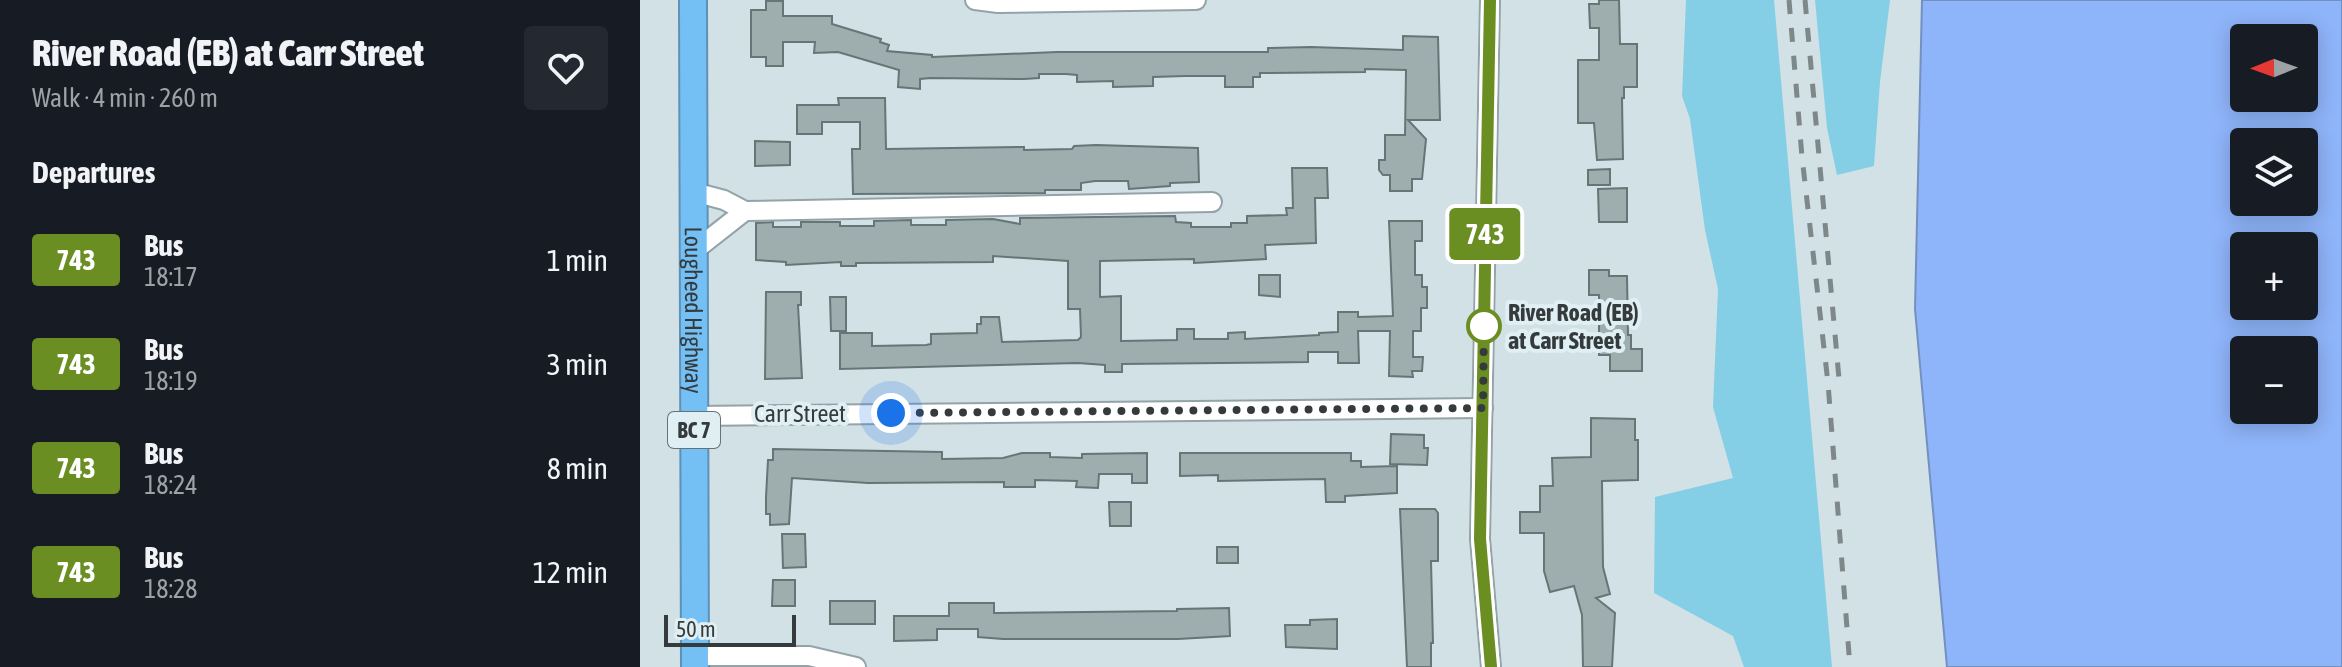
<!DOCTYPE html>
<meta charset="utf-8">
<style>
body{margin:0;font-family:"Asap Condensed",sans-serif;background:#242831;color:#f1f3f6;height:100vh;display:flex;flex-direction:column;font-size:30px;white-space:nowrap}
*{box-sizing:border-box;margin:0}
p{font-size:26px;color:#9ea1a6}
.icon{flex:none;width:44px;height:44px;fill:none;stroke:currentColor;stroke-width:2;stroke-linecap:round;stroke-linejoin:round}
.map{position:relative;flex:1;overflow:hidden}
.panel{display:flex;flex-direction:column;background:#171b24;width:640px}
.panel>*{flex:none}
.badge{padding:0 16px;border-radius:6px;font-size:28px;line-height:52px}
.needle{width:52px;rotate:269deg}
.fabs{position:absolute;left:1590px;top:24px;display:grid;gap:16px}
.fabs a{display:grid;place-items:center;width:88px;height:88px;border-radius:8px;background:#171b24;box-shadow:0 4px 20px #0003;font-size:40px}
.scale{position:absolute;left:24px;bottom:20px;width:132px;box-sizing:border-box;padding-left:8px;border:4px solid #353b3d;border-top:0;font-size:22px;line-height:28px;white-space:nowrap;color:#353b3d;-webkit-text-stroke:6px #dfeff4;paint-order:stroke}
.you{position:absolute;width:40px;height:40px;margin:-20px;border:6px solid #fff;border-radius:50%;background:#1a73e8;box-shadow:0 0 0 12px #1a73e833}
.map>.badge{position:absolute;translate:-50% -50%;box-shadow:0 0 0 4px #fff}
h2{padding:0 32px;font-size:30px;line-height:72px}
.round{display:grid;place-items:center;flex:none;width:84px;height:84px;border-radius:8px;background:#242831}
.summary{display:flex;align-items:center;justify-content:space-between;height:136px;padding:0 32px}
h1{font-size:38px;font-weight:800;line-height:60px}
ul{padding:0;list-style:none}
li{display:flex;align-items:center;gap:24px;height:104px;padding:0 32px}
li div{flex:1}
li b{display:block;font-size:30px}
li em{font-style:normal}
li .badge{min-width:88px;font-weight:700;text-align:center}
main{display:flex;flex:1;min-height:0}
.map>svg:first-child{display:block}
</style>
<main>
<section class="panel">
<div class="summary"><div><h1>River Road (EB) at Carr Street</h1><p>Walk · 4 min · 260 m</p></div><a class="round"><svg class="icon" aria-label="heart" viewBox="0 0 24 24"><path d="M12 20l-8-8c-3-5 5-10 8-4 3-6 11-1 8 4z"/></svg></a></div>
<h2>Departures</h2>
<ul>
<li><span class="badge" style="background:#6b8e23;color:#fff">743</span><div><b>Bus</b><p>18:17</p></div><em>1 min</em></li>
<li><span class="badge" style="background:#6b8e23;color:#fff">743</span><div><b>Bus</b><p>18:19</p></div><em>3 min</em></li>
<li><span class="badge" style="background:#6b8e23;color:#fff">743</span><div><b>Bus</b><p>18:24</p></div><em>8 min</em></li>
<li><span class="badge" style="background:#6b8e23;color:#fff">743</span><div><b>Bus</b><p>18:28</p></div><em>12 min</em></li>
</ul>
</section>
<div class="map">
<svg width="1702" height="667" viewBox="0 0 1702 667">
<rect width="100%" height="100%" fill="#d2e1e6"/>
<g fill="#84cfe5">
<path d="M1046,0H1134L1192,667H1104L1093,636L1014,593L1015,497L1093,478L1073,407L1078,289L1065,230L1050,119L1042,96Z"/>
<path d="M1175,0H1250L1240,82L1234,166L1197,175L1187,128Z"/>
</g>
<path fill="#8eb4f9" stroke="#7390c1" stroke-width="2" fill-rule="evenodd" d="M1282,0H1702V667H1307L1275,309ZM1604,38H1664V98H1604ZM1604,142H1664V202H1604ZM1604,246H1664V306H1604ZM1604,350H1664V410H1604Z"/>
<g fill="#9eaeae" stroke="#667575" stroke-width="2">
<path d="M959,0H979L980,44H997V87H984V98H982L983,159L957,160L954,123H938V60H959V28H950L949,4H959Z"/>
<path d="M126,1H143V16H192V24L241,39L240,42L249,45L247,51L292,55V57L417,52H628V48L671,47L763,50V36L798,37L800,120H768L786,139L782,179H772V191H750V175H743L739,170V160H745V135H765L766,70L725,69V72L620,73V77H613V87H585V76H545L513,77V86L473,87V81L437,82V75L426,74H399V78L384,79L291,78L280,79V89L258,87L259,70L198,52L174,53L175,42H143V66H126V57H111V10H126Z"/>
<path d="M198,98H245L246,149L384,147V150L432,149L434,146L456,145L558,148L559,182L530,183V186L489,189L488,181H455L441,183V190H405V193L213,194L212,149H220V122H182V134H157V105H199Z"/>
<path d="M115,141L150,142V165L115,166Z"/>
<path d="M652,168H687L688,198H675L676,243L625,245L626,259L554,263V259L460,261V297L481,296V341L537,340V329H554V339H588V333L605,332V339L679,335V333L698,332V312H718V317L753,316L749,221H782V241H775V275H782V287H787V308H781V331H773V357H783L782,371H772L773,377L749,376L750,331H718L719,363H698V352H668V362L482,364V372H465V365L438,363L200,369V333H232V346L286,345L291,344V334L337,333V324H341V317H359L362,342L438,340L441,337L440,309H428V261L353,256V262L216,263V266H201V262L146,265V262L116,260V223L133,222V227H161V222H200V226H234V221L271,220V225H306V220L353,219L380,224V218L535,216L536,222L551,223V227H591V223H607V216L647,215L646,208H653Z"/>
<path d="M970,169V185H948V170Z"/>
<path d="M987,188V222H959L958,189Z"/>
<path d="M949,270H969V276H987L988,335H991V349H1002V371H970V355H959V295H949Z"/>
<path d="M619,275H640V297L619,295Z"/>
<path d="M126,292H161V305H158L162,378L125,379Z"/>
<path d="M190,297H206V331H191Z"/>
<path d="M951,418L995,419V440H998V480L962,481L963,567L970,594L956,598L975,613L972,667H943L942,615L934,586L910,592L904,571V533H880V512H900V486H913L912,458L951,457Z"/>
<path d="M751,434L784,435V448H788L787,465L750,464Z"/>
<path d="M133,449L302,452V459L363,458L382,453H410V457L442,458V454L507,453V483H492V474H459L458,488L436,487L437,481L395,480V487H364V482L228,483L152,478L149,524L130,525V514H126V497L128,460H133Z"/>
<path d="M540,453H711V461H721V467L757,466V493L705,496V502H686L685,479L578,481V475L540,476Z"/>
<path d="M469,502H491V526H470Z"/>
<path d="M760,509H795L798,513V561H791L793,643H791V667H767Z"/>
<path d="M142,534H165L166,567L143,568Z"/>
<rect x="577" y="547" width="21" height="16"/>
<path d="M133,580H155V606H132Z"/>
<rect x="190" y="601" width="45" height="23"/>
<path d="M309,603H354V613L537,611V609L589,608L590,636L538,639H363L338,637V629H297V640L254,641V616H309Z"/>
<path d="M697,619V649L646,647L645,625H670V620Z"/>
</g>
<g fill="none" stroke-linecap="round" stroke-linejoin="round">
<g stroke="#94a3a8" stroke-width="22">
<g id="minor">
<path d="M335,0L358,3L556,0"/>
<path d="M850,0L840,539L851,667"/>
<path d="M54,192L84,200L105,211L572,202"/>
<path d="M54,251L105,211"/>
<path d="M54,416L843,408"/>
<path d="M55,656H169L216,667"/>
</g>
</g>
<g stroke="#5e91b5" stroke-width="30">
<g id="highway">
<path id="s1" d="M53,0L55,667"/>
</g>
</g>
<use href="#minor" stroke="#fff" stroke-width="18"/>
<use href="#highway" stroke="#74c0f5" stroke-width="26"/>
<g stroke="#7e888b" stroke-width="5" stroke-dasharray="14 14" stroke-linecap="butt">
<path d="M1149,0L1162,157L1188,383L1210,667"/>
<path d="M1165,0L1200,390"/>
</g>
</g>
<g fill="none" stroke-linecap="round" stroke-linejoin="round">
<g stroke="#fff" stroke-width="18">
<path id="line" d="M850,0L840,539L851,667"/>
</g>
<use href="#line" stroke="#6b8e23" stroke-width="12"/>
<path stroke="#353b3d" stroke-width="8" stroke-dasharray="0 14.4" d="M251,413L843,408L844,320V326"/>
</g>
<circle fill="#fff" stroke="#6b8e23" stroke-width="4" cx="844" cy="326" r="16"/>
<g text-anchor="middle" dominant-baseline="central" stroke-width="8" stroke-linejoin="round" paint-order="stroke">
<rect fill="#dfeff4" stroke="#687174" stroke-width="2" x="28" y="412" width="52" height="36" rx="6"/>
<g font-size="22" font-weight="bold" fill="#353b3d">
<text x="54" y="430">BC 7</text>
</g>
<g font-size="24" fill="#353b3d" stroke="#dfeff4">
<text stroke="none"><textPath href="#s1" startOffset="310">Lougheed Highway</textPath></text>
<text x="160" y="413">Carr Street</text>
</g>
<g font-size="24" font-weight="bold" fill="#353b3d" stroke="#dfeff4" text-anchor="start">
<text x="868" y="312">River Road (EB)<tspan x="868" dy="28">at Carr Street</tspan></text>
</g>
</g>
</svg>
<div class="fabs">
<a><svg class="needle" viewBox="-14 -14 28 28"><path d="M0-13l5 13h-10z" fill="#e53935"/><path d="M0 13l5-13h-10z" fill="#9ea1a6"/></svg></a>
<a><svg class="icon" aria-label="layers" viewBox="0 0 24 24"><path d="M12 4l9 5-9 5-9-5zM3 14l9 5 9-5"/></svg></a>
<a>+</a>
<a>−</a>
</div>
<div class="scale">50 m</div>
<div class="you" style="left:251px;top:413px"></div>
<b class="badge" style="left:845px;top:234px;background:#6b8e23;color:#fff">743</b>
</div>
</main>
